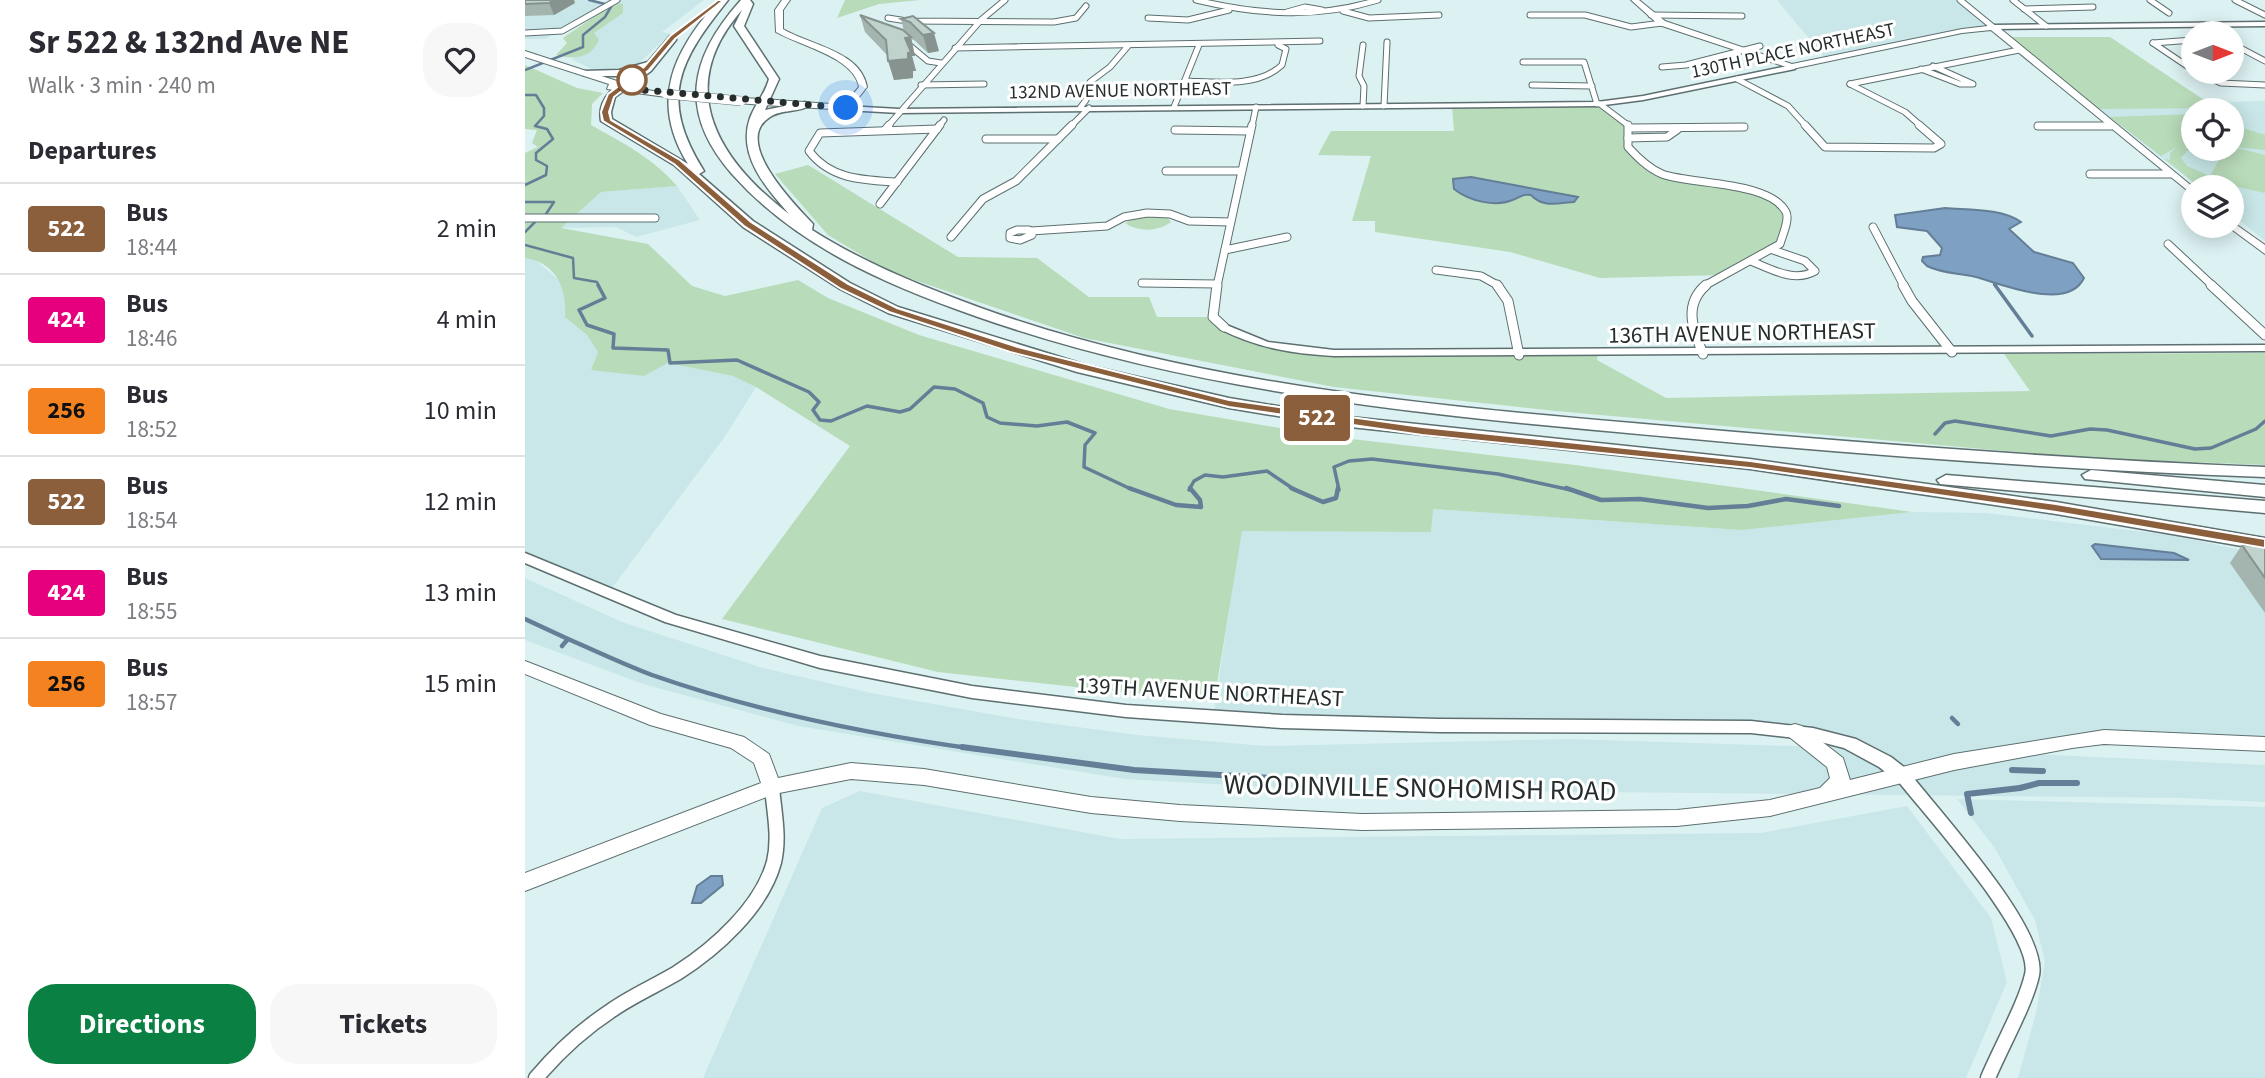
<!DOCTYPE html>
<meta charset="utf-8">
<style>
body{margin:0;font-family:"Source Sans 3",sans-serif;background:#f7f7f7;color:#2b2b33;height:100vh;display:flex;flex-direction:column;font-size:26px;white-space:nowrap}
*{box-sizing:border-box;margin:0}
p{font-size:23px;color:#7c7c81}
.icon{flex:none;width:38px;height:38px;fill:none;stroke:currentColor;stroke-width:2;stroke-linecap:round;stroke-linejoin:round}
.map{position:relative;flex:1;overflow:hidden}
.drawer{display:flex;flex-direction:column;background:#fff;width:525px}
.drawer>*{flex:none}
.badge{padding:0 14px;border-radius:5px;font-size:24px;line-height:46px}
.needle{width:46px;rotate:90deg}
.controls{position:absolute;left:1656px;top:21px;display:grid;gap:14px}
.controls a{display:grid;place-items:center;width:63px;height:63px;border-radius:50%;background:#fff;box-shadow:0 4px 18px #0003;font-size:35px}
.you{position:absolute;width:35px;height:35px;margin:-18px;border:5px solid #fff;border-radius:50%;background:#1a73e8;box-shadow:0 0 0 10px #1a73e833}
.map>.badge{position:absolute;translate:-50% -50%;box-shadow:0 0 0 4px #fff}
h2{padding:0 28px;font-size:26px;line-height:63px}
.round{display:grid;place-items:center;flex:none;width:74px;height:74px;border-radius:28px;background:#f7f7f7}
.head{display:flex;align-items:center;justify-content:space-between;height:119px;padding:0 28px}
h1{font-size:33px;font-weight:700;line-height:52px}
.button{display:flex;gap:14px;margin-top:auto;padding:14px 28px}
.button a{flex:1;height:80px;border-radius:28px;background:#0b8043;color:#fff;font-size:28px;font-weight:700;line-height:80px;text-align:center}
.button a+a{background:#f7f7f7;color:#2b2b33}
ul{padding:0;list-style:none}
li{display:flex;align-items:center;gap:21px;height:91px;padding:0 28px;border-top:2px solid #e1e1e2}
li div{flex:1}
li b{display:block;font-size:26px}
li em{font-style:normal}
li .badge{min-width:77px;font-weight:700;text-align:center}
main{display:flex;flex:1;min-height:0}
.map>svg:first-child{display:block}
</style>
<main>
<section class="drawer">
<div class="head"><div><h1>Sr 522 &amp; 132nd Ave NE</h1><p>Walk · 3 min · 240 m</p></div><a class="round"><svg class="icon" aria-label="heart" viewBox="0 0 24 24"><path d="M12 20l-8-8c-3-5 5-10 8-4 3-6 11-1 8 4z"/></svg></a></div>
<h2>Departures</h2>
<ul>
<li><span class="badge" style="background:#8b5e3c;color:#fff">522</span><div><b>Bus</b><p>18:44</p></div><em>2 min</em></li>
<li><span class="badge" style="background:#e6007e;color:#fff">424</span><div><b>Bus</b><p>18:46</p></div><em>4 min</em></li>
<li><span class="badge" style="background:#f58220;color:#111">256</span><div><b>Bus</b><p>18:52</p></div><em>10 min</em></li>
<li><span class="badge" style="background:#8b5e3c;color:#fff">522</span><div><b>Bus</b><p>18:54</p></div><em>12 min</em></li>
<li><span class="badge" style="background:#e6007e;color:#fff">424</span><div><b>Bus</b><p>18:55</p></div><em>13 min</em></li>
<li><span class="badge" style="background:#f58220;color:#111">256</span><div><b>Bus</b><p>18:57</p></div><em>15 min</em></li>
</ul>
<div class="button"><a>Directions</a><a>Tickets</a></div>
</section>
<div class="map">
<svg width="1740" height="1078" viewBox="0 0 1740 1078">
<rect width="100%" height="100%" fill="#dcf1f2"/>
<g fill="#c9e7e8" fill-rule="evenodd">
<path d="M0,0H60L80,5L20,39H0Z"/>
<path d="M80,0H179L137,32L145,34L113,64L99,70L71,71L46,59L71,47L68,33L90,2Z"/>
<path d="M1252,0H1434L1468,27L1302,60Z"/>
<path d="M1740,101V241L1706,213V187H1674L1569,105ZM1668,110H1706V149H1668Z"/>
<path d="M152,186L175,220L111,237L91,227L35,228L76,192Z"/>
<path d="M0,258L9,259L35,281L42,296L40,317L62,335L73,352L66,369L119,376L143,363L208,376L231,387L201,435L81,596L0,558Z"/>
<path d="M907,509L1217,530L1387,512L1461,513L1645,535L1740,555V745L1579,737L1484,753L1740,765V802L1659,798L779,789L600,779L273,726L118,684L0,640V578L97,622L238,668L346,693L493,719L612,735L740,746L1045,739L1329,748L1270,731L688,719L716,531L906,532Z"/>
<path d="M335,791L595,839L1236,833L1382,806L1466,918L1482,982L1441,1078H178L297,808Z"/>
<path d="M1432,799L1740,807V1078H1493L1511,1013L1520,962L1510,920L1469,847Z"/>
</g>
<g fill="#b8dbb9" fill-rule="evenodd">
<path d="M320,0H395L354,4L312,18Z"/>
<path d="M89,3L98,4V13L69,33L74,40C67,58 48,60 31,55L42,43L38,38Z"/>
<path d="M1486,37H1585L1691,108L1574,109Z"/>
<path d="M0,65L52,88L78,93L67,104L66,125C98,143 128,158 152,186L76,192L36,228L123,244L167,286L200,296L273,280L303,298L394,335L644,409L801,436L1050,465L1387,512L1217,530L908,509L906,532L717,531L689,702L413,672L197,619L325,446L231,387L208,376L143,363L119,376L66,370L73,352L62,335L40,317C42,289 32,263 0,258V153L13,147L7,143L12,130L0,129Z"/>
<path d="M1075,104L1102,123L1103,147L1132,171L1232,193L1260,210L1255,244L1197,275L1075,278L985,252L850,232V221H827L846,156L793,155L806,131H929L927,106Z"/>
<path d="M1668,114V149H1706V124L1740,135V150L1708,147L1740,155V193L1686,181L1685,184L1697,187H1674L1640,159L1645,160V153L1652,147L1636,156L1585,117ZM1679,149L1699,151L1685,176L1662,166L1656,158L1662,151Z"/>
<path d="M283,165L433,257L512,258L564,297H624L632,317H688L720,340L744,347L818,353L1073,355L1072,360L1141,398L1505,391L1479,354L1740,353V465L1548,457L1031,411L809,387L559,338L363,271L303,235L250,174Z"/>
<path d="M613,217H642L646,222C633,232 613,232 600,223Z"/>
</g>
<g fill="#7ea0c3" stroke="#637e96" stroke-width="2">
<path d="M946,177L1053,197L1049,202C1033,203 1018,208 1006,195C998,194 997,196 990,199C971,208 944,201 929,189L928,179Z"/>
<path d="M1420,208C1443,210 1477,208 1496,222L1484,229L1509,252L1548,263L1559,278C1543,312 1476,284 1451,277C1435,273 1418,274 1402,266L1397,261L1398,257L1415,255L1417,248L1402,231L1372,227L1370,215Z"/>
<path d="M1570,544L1649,553L1664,560L1576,559L1567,546Z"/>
<path d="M186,876H197L198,885L176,903H167L172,886Z"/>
</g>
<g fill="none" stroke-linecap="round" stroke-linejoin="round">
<g stroke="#637e96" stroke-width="2.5">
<path d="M64,0L80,4"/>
<path d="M0,70L58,47V35L80,17L87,5"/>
<path d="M0,95H11L19,108V116L10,126L22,129L28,139L11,153V160L22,166L21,175L0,185"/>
<path d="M0,202H29L21,214"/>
<path d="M0,232L10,222"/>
<path d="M0,245L48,258L49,278L72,282L74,286"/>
<path d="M1469,284L1471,286"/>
</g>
<g stroke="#637e96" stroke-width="3.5">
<path d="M73,285L80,298L54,310L62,325L89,334L88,348L143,350L145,363L212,360L284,392L294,402L288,410L295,420L306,421L342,406L375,412L385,409L409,387L430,389L458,403L462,417L475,423L512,426L542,422L570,433L560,445L559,467L608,490"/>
<path d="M1470,285L1507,336"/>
<path d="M1410,434L1420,423L1430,421L1526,436L1565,429L1582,430L1670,449L1686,448L1731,429L1740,421"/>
<path d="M664,490L669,481L680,475L698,477L742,471L770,490"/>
<path d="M814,490L809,467L824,461L847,459L973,474L1046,490"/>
</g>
<g stroke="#637e96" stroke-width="4.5">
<path d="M604,488L651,505L676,507L675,500L665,488"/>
<path d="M766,488L798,502L811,498L813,488"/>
<path d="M1041,488L1076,500L1115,499L1183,508L1223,506L1261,499L1314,506"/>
<path d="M0,619L43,639L37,646"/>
<path d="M43,639C71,651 98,664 127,675C230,711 342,734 450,749"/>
<path d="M1427,718L1433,724"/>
</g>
<g stroke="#637e96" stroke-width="6">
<path d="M437,747L609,770L749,778"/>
<path d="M1487,770L1518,771"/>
<path d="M1495,788L1514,783H1552"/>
<path d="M1446,813L1442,794L1495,788"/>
</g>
<g stroke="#5d6f70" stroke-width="7">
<g id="minor-far3">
<path d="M671,0C734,15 791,19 853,0"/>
<path d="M1435,0L1468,27"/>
<path d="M1488,0L1521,26"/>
<path d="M1625,0L1644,13"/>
<path d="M1710,0L1740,15"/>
<path d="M1499,9L1568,7"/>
<path d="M818,11L844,18L914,15"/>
<path d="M762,12L780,7L797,10"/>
<path d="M1005,15H1060L1106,27L1137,23"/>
<path d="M1126,15L1217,16"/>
<path d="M363,18L382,21L529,22L551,18L561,6"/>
<path d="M623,18L663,20L704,10"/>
<path d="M1676,25L1690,33"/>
<path d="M0,33L37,31L92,0"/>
<path d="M378,40L403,61L416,63"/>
<path d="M1628,43L1668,70"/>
<path d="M1628,43L1668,40"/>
<path d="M1706,43L1740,61"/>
<path d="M838,45L834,76L839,86L838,106"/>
<path d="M430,48L795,41"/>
<path d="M998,62H1059L1072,104"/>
<path d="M1137,67L1161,65L1235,46"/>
<path d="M1396,69L1435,84H1448L1408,66"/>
<path d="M1671,72L1696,83L1740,85"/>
<path d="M1212,79L1263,106L1281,126"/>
<path d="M660,81C691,82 733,88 757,65L761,49L753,45"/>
<path d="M1325,84L1380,112L1396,126"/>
<path d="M1325,84L1494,50"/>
<path d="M396,85L459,84"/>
<path d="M1007,85L1067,86"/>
<path d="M1075,104L1104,126"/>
<path d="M859,106L862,42"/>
<path d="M649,107L674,45"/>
<path d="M555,108L561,100L565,82L585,67L603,46"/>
<path d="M363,126L456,20L480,0"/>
<path d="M414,126L419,120"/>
<path d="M546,126L564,108"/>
<path d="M727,126L731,107"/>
<path d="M1513,126H1586"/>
</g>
</g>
<g stroke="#5d6f70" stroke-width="9">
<g id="minor-far2">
<path d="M1103,125V147C1113,158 1123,168 1137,174C1167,185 1245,181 1261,212C1265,220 1257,236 1255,244L1179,286"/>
<path d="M1280,125L1300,147L1409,148L1416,144L1394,125"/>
<path d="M1513,126H1586"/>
<path d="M1105,128L1219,127"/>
<path d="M360,130L364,125"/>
<path d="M650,130L725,131"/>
<path d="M1103,138L1142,137L1152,130"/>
<path d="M461,139H533"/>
<path d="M641,171H715"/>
<path d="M1565,174H1645"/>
<path d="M372,182C339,180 306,180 284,151L295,133L412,129"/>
<path d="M355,204L415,125"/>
<path d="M0,218H130"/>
<path d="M1348,227L1379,286"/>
<path d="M492,230H504L507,235L495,240L485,238V233Z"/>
<path d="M506,231L582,226L599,217L622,213L645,214L664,221L705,222"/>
<path d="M426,237L458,199L491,181L547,125"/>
<path d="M1643,244L1688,286"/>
<path d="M700,250L762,237"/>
<path d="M1226,261C1246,269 1269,283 1290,271L1280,261L1248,250"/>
<path d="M911,270L956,276L974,286"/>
<path d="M617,283L692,284"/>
<path d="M692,286L727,125"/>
</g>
</g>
<g stroke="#5d6f70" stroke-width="11">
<g id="minor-far1">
<path d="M692,285L688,317L699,327"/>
<path d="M972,285L983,301L994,355"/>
<path d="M1378,285L1387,301L1427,352"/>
<path d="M1686,285L1740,335"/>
<path d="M1178,354C1168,329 1158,305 1181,285"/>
</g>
</g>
<g stroke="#5d6f70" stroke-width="17">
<g id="minor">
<path d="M1378,776C1406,812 1517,933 1507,975C1501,1003 1475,1049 1463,1078"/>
<path d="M11,1078C33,1052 58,1029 87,1010C107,996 130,986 152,973C190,949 237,907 249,862C255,837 249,812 247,787"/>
</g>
</g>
<g stroke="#5d6f70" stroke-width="3">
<g id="tertiary">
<path d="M1740,22V26L1468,29L1465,27L1468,25Z"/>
<path d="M1267,65H1270V69L1118,100L1072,106L374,113L321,110L317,108L321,106L374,109L1072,102L1118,96Z"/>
<path d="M699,324L743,342L809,350L1740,345V351L809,356C768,354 732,348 695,329V325Z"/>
<path d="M0,553L151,615L295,656L447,686L601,705L757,715L914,719L1226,721L1288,728L1331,739L1366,757L1384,771L1387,776L1384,781L1378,783L1372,781L1354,767L1319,748L1288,740L1226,733L914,732L757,728L601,717L447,698L295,668L140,622L0,563Z"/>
</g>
</g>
<g stroke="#5d6f70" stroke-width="2">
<g id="secondary">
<path d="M257,0H265L258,10V29C285,45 336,51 342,87L324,110L238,105L234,102L238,99L319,105L334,87C329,57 275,46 251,32L250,10Z"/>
<path d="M1106,0H1114L1140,21L1267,64L1437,29L1471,25L1668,187V195L1466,30L1437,33L1267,69L1134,25Z"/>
<path d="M1706,221L1740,245V254L1702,226H1706Z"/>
<path d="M0,661L136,714L219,737L244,754L253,778L326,763L399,769L566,797L655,805L837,814L1152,810L1245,800L1295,788L1305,778L1302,767L1263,736L1261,731L1263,726L1270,724L1277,726L1318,758L1325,780L1429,754L1579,730L1740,737V751L1579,744L1547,748L1429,770L1245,816L1152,826L837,830L655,821L566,813L399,785L326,779L249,794L0,891V873L236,783L229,763L206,748L125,725L0,674Z"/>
</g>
</g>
<g stroke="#5d6f70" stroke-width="2">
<g id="primary">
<path d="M0,51L95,82L99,86L146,94L141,97L82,89L84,84L0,57Z"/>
<path d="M216,98L238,99L243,102L238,105L213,103V99Z"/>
</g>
</g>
<g stroke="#5d6f70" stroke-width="3">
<g id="motorway">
<path d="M194,0H203C154,61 133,98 179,171L174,174L228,221L325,283L373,307L561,365L704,398L806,415L1225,459L1531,502L1740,538V550L1531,514L1225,469L806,425L704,408L552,372L363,313L315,289L218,227L149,165L76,121C71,94 97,82 116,69L95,76H62L58,75V71L94,70L123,62L145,36H151V40L126,71L90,97L86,112L87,119L163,164C124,101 148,51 194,0Z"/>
<path d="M216,0H225L228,4L219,26L254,79L240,110L280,102L285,105C274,113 256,109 245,117C206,141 270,205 288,224L287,230C344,266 406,290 470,313C682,386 908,406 1130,425C1333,443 1536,459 1740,467V477C1546,470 1352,456 1158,438C920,417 679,396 453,317C362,285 272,247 207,174C153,112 164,58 216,0ZM217,10L209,26L244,79C240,94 230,104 225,118C212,155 241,188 264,214C193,160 148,88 217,10Z"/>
<path d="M1566,470L1740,485V497L1560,479L1557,475Z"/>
<path d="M1421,475L1740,501V513L1415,484L1412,480Z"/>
</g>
</g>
<use href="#minor-far3" stroke="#fff" stroke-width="5"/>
<use href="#minor-far2" stroke="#fff" stroke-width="7"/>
<use href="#minor-far1" stroke="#fff" stroke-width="9"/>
<use href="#minor" stroke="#fff" stroke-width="14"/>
<use href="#tertiary" fill="#fff" fill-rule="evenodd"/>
<use href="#secondary" fill="#fff" fill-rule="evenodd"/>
<use href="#primary" fill="#fff" fill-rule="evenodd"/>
<use href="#motorway" fill="#fff" fill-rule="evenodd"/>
<g stroke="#5d6f70" stroke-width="10" stroke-linecap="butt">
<path id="primary-bridge" d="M141,94L216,101"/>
</g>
<use href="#primary-bridge" stroke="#fff" stroke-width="9"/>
</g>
<g fill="#a4b5af">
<path d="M0,0L50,3L29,15L0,16Z"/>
<path d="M335,15L379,31L376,19L388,16L414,51L403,53L389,40L386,39L390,56H387L391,71H388V78L369,80L363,56L340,32Z"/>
<path d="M1717,545L1740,546V613L1705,563Z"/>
</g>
<g fill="#86938e">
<path d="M30,0H49L50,3L29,15L24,3Z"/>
<path d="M409,33L414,51L403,53L398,35Z"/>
<path d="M386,37L390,56H387L391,71H388V78L369,80L363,61L380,38Z"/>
</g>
<g fill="#bfd2cb" stroke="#86938e" stroke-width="2">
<path d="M0,0H30L24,3L0,4Z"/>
<path d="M335,15L378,30L386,37L380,38L386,52L383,53V59L363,61L361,40Z"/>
<path d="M388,16L409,33L398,35L385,22L376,19Z"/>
<path d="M1717,545L1740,546V578Z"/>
</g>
<path fill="#8b5e3c" stroke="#fff" stroke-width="2" d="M193,0H199L150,39L124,70L89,97L84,112L86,120L155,160L226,222L323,284L372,308L493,347L704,400L897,427L1225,461L1531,504L1740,539V548L1531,512L1225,468L897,435L704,407L485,352L364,312L316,289L219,226L149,164L78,121L76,112L83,94L119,67L145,36Z"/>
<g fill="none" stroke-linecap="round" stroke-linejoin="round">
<path stroke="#252d2d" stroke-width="7" stroke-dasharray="0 12.6" d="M107,80L96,88L321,108"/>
</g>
<circle fill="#fff" stroke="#8b5e3c" stroke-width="3.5" cx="107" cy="80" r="14"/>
<g text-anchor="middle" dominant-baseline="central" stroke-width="6" stroke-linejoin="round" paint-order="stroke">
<g font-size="19" fill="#252d2d" stroke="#fff">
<text transform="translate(1268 51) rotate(-12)">130TH PLACE NORTHEAST</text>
<text transform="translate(595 91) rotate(-1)">132ND AVENUE NORTHEAST</text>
</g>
<g font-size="23" fill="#252d2d" stroke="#fff">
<text transform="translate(1217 333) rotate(-1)">136TH AVENUE NORTHEAST</text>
<text transform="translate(685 692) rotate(3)">139TH AVENUE NORTHEAST</text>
</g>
<g font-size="28" fill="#252d2d" stroke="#fff">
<text transform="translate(895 788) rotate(1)">WOODINVILLE SNOHOMISH ROAD</text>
</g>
</g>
</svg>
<div class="controls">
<a><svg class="needle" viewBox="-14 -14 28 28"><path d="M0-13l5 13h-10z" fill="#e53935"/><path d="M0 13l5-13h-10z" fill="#7c7c81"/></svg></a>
<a><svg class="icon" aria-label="locate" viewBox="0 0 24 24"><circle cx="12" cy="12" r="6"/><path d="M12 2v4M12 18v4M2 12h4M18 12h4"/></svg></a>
<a><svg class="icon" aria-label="layers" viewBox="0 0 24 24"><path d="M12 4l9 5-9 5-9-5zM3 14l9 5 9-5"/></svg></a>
</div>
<div class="you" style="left:321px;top:108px"></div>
<b class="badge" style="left:792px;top:418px;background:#8b5e3c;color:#fff">522</b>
</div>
</main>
